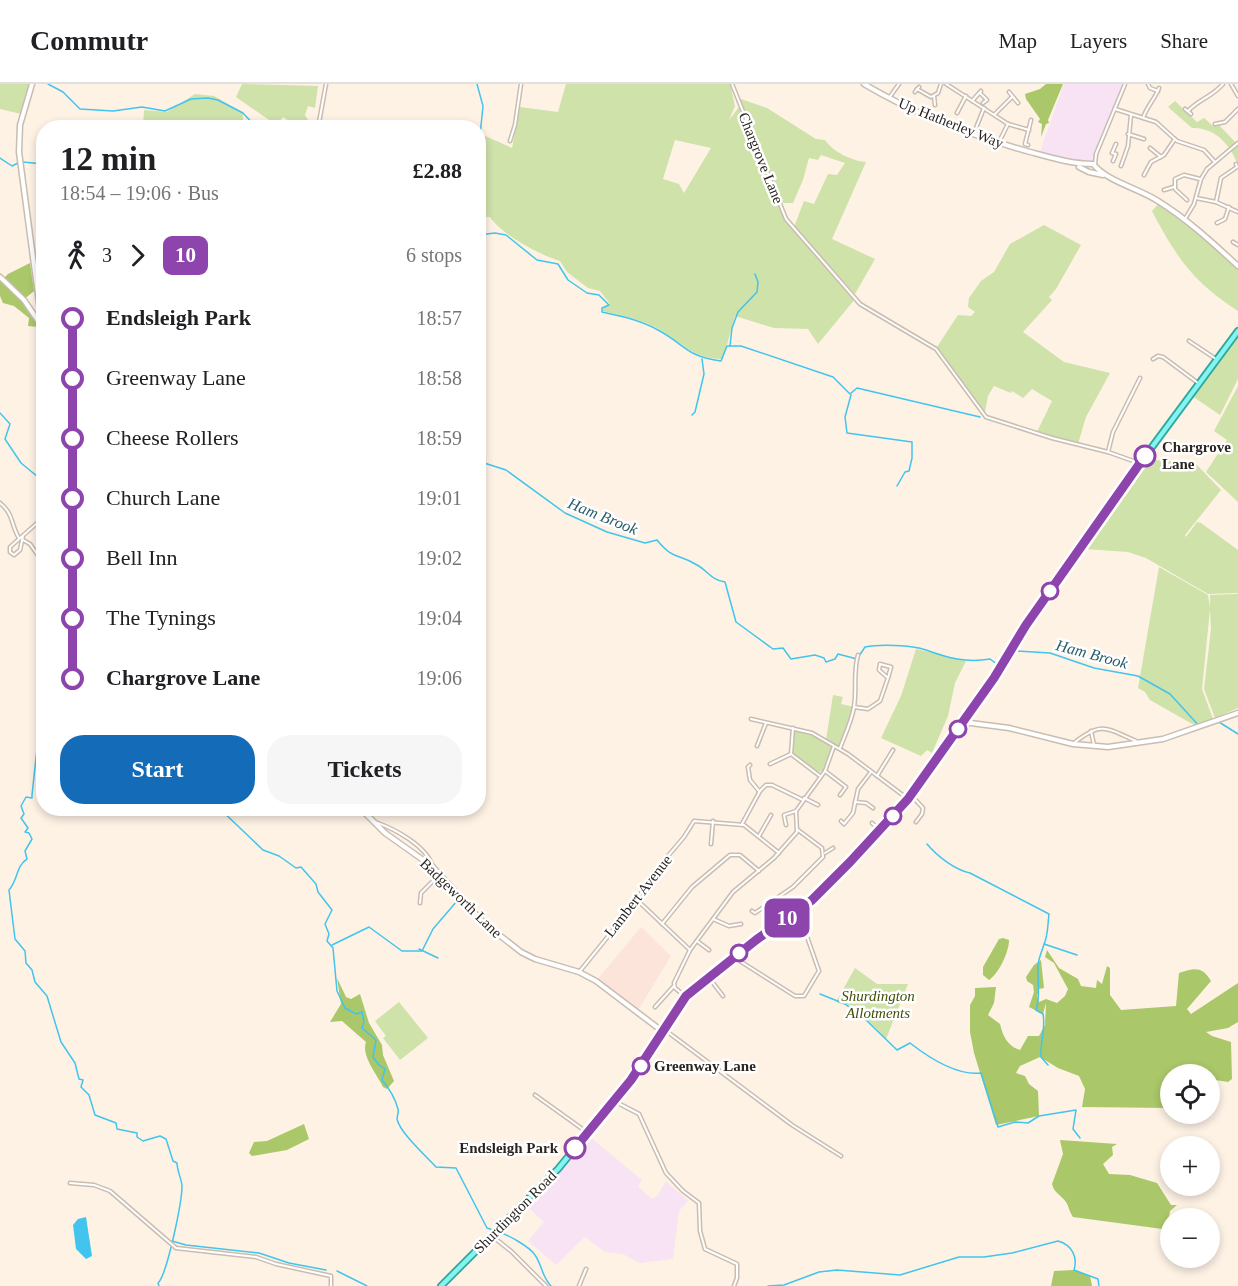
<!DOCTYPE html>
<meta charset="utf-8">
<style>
body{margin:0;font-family:"Times New Roman",serif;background:#f6f6f6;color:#202124;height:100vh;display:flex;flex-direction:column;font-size:22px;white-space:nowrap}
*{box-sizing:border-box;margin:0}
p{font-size:20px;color:#757577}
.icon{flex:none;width:33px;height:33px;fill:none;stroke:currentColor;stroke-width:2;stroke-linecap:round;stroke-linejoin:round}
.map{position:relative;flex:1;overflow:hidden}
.drawer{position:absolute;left:36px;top:36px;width:450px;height:696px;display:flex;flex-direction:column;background:#fff;border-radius:24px;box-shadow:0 3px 9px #0003}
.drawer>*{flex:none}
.badge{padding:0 12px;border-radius:9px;font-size:21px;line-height:39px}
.fabs{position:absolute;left:1160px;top:980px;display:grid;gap:12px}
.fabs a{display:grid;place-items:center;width:60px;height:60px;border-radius:50%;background:#fff;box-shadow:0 3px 9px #0003;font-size:30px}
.map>.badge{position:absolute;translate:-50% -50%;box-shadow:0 0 0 3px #fff}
.legs{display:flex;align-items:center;gap:9px;height:66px;padding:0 24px;font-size:20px}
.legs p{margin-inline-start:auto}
.headline{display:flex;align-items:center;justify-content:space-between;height:102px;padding:0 24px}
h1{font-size:33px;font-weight:600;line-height:45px}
.primary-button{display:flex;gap:12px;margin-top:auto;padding:12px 24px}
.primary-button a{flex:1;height:69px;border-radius:24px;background:#146bb8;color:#fff;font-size:24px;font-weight:600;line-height:69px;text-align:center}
.primary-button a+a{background:#f6f6f6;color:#202124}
ul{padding:0 24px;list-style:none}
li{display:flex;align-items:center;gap:21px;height:60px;font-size:22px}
li i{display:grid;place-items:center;width:9px;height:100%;margin:0 8px;background:currentColor}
li i::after{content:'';width:15px;height:15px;margin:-8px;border:4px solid;border-radius:50%;background:#fff}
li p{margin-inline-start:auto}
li:first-child i{background:linear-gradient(#0000 50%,currentColor 0)}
li:last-child i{background:linear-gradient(currentColor 50%,#0000 0)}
header{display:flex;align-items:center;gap:36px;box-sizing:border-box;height:84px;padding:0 30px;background:#fff;border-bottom:2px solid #e0e0e0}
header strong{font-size:28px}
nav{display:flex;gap:33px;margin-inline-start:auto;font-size:21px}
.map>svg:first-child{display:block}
</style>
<header>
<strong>Commutr</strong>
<nav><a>Map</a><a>Layers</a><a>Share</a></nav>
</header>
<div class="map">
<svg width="1238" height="1202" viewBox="0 0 1238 1202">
<rect width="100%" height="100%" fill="#fef2e5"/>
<g fill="#f7e3f3">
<path d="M1064,0H1122L1091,82L1040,68Z"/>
<path d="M590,1053L642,1096L638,1103L652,1115L657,1112L666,1097L688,1117L679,1127L673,1175L640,1179L623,1170L605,1168L585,1153L556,1181L528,1157L544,1138L529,1124Z"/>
</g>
<path fill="#fde4db" d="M641,843L671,872L637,928L596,897Z"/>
<g fill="#cfe2aa" fill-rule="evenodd">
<path d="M0,0H30L21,30L0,25Z"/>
<path d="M242,0L318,2L315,24L308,22L305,31L308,36L305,43H299L283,33L279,38H272L236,13Z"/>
<path d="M566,0H730L735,22L729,36L739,23L785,136L855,215L818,260L808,245L774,244L735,232L723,275C690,274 682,258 657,244C640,235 622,232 603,227V224L610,220L600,207L588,204L567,188L560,177C540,171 502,151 490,133H479V71L483,51L512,64L520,23L558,28ZM675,56L711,64L684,109L679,100L663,95Z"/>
<path d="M195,10L214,12L243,29V41L246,43H143L144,26L167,28Z"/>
<path d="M738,14L767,24L816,55L825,56C833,68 852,77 866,78L832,155L875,175L855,210L794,143L804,117L814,120L828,90L837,91L845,79L821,71L818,76L809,74L803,96L793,119H781Z"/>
<path d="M1175,17L1197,38L1204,34L1213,42L1219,41L1238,61V82C1231,60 1214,43 1192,44L1168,23Z"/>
<path d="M1160,118L1238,182V227C1193,198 1176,173 1152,127Z"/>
<path d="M1044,141L1081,161L1056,205L1049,213L1052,216L1023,248L1064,278L1110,289L1086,333L1078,360L1037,348L1052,317L1032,305L1023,314L1012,307L1011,309L994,302L988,312L985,328L937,263L958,231L971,232L975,228L968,223L969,214L981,197L994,188L1010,160Z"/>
<path d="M1238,252V295L1220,331L1192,312Z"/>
<path d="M1238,302V418L1206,388L1227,356L1214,347Z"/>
<path d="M1146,375L1196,380L1221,406L1185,451L1186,453L1197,438L1201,439L1238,466V509L1208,510L1146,474L1128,468L1085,465L1124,411L1121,408Z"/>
<path d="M1159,483L1208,511L1210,524V511L1238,510V624L1215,634L1204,605L1211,545L1210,525L1202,605L1213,635L1194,641L1150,616L1145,608L1138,604Z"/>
<path d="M916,565L966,577L955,599L948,632L932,669L927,666L921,672L881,654L901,612Z"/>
<path d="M833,611L843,613L841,620L854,623L840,665L835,662L825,687L815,688L790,667L793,644L812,649L826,656Z"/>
<path d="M855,884L877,900H908L886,955C873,940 856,923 836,918Z"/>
<path d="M399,918L428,954L400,976L383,954L386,952L375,937Z"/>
</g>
<g fill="#aac769">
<path d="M1046,0H1063L1048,36L1049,39L1046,40L1041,53L1042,40L1038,38L1040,35L1026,15L1025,10L1040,5Z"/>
<path d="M30,179L34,207L22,217L39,243L28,242L29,234L14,222L3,219L0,212V195L2,196L8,190Z"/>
<path d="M1003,854L1009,856C1009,868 999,889 989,896L983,891V883L999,855Z"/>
<path d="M1047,866L1059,884L1078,895L1081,902L1096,904L1097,896L1102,900L1107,882L1110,884V911L1121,926L1176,922L1179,889C1195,884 1202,882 1211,897L1187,925L1191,930L1238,899V938L1228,944L1206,948L1212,952L1231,958L1232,995L1228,998L1209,995V990H1170V1024L1082,1023L1085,1005L1079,992L1058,984L1040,973L1020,982L1016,989L1025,992L1029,1000L1038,1007L1039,1032L996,1041L974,969L970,948V921L975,912V904L996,903L994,919L988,931L1000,940C1003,952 1007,962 1020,966L1028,952H1039L1045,941L1046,919L1043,930L1029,923L1034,908L1033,901L1027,897L1026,893L1034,881L1041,876L1044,904L1039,905L1037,912L1039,918L1046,915L1057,919L1065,912L1068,905L1054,879L1045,873Z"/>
<path d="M337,894L346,913L351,915L360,910L369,939L382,961L383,971L394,997L387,1005L383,1003C377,990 361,972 366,958L342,937L330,938L341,920Z"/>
<path d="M304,1040L309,1055L287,1066L252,1072L249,1069L254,1058L267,1057Z"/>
<path d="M1060,1056L1117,1060L1112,1063L1113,1071L1103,1080L1109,1090L1130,1091L1157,1099L1171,1121H1177L1170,1127L1169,1133L1173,1134H1170V1146L1073,1133C1069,1127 1069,1123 1066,1118C1061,1111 1054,1109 1052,1100L1063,1070Z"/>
<path d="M1074,1186L1090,1192L1092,1202H1051L1054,1187Z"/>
</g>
<path fill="#41c4ed" d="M86,1133L92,1172L86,1175L76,1165L73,1141L78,1135Z"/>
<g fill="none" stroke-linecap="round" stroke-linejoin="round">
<g stroke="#41c4ed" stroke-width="1.5">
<path d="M48,0L63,8L80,25L113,27L142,23L165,27L191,15L208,14L218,16L243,29L257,44"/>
<path d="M477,0L483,22L478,71"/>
<path d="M0,74L12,82L18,79"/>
<path d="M23,78L43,80L44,77"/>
<path d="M478,151L495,149L506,151L537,176L558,180L568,196L587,209L599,211L609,221L602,224V228C621,232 640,236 658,246C686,261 685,272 721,277L727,262H741L833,293L850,310L857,304L980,333"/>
<path d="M730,262L732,244L738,228L757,208L758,198L755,190"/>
<path d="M851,311L845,333L847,349L912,358V374L909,387L905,388L897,402"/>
<path d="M0,329L10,340L5,355L21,379L38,393L44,402"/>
<path d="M692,331L695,328L704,290L702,275"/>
<path d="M478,377L506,386L565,429L607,448L645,459L657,456C674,477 678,469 697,481C708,487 711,496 725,498L736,538L773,565L783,564L791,575L815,571L824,574L826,578L835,575L838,570L857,575L865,563C880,560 911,561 926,566C948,574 966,579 990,575L998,581L1001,580"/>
<path d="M44,440V446"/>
<path d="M1006,578L1017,567L1050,569L1094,584L1138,592L1170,610L1201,644L1219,638L1238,650"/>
<path d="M44,641L37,665L32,711V714L26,713L21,722L24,730L21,734L28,744L25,748L29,749L32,755L25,767L27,775C16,782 18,796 9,806L15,855L25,867L26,879L32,886L35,898L47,912L61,958L75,979L79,995L83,996L81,1003L89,1011L95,1031L116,1039L117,1045L137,1049V1053L143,1057L160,1052L166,1055L173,1077L177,1079C177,1087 182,1096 182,1102C182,1118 167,1191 158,1199L159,1202"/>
<path d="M219,724L263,766L279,772L296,784L301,783L316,800L318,808L332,826L325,840L329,850L327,857L333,864L337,907L345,924L356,930L362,928L364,938L362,944L376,956L373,973L379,981L385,985L382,996C389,1004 395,1014 398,1025C399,1028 397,1032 397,1035C400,1049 426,1072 436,1083L456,1084L487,1144L493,1146"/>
<path d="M927,760C937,772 955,786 970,789L1049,830C1048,838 1048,846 1046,854C1044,863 1039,871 1038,881C1037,897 1041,912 1036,926L1043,930C1046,945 1040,957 1041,973L1048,981"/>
<path d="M1044,860L1077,871"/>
<path d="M332,861L369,843L402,867H422L433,845L457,817"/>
<path d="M419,865L438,874"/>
<path d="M820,910L845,920L864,934L897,966L910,959C928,973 956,992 981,989L998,1043L1015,1038L1028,1039L1039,1032L1076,1026L1073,1045L1080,1054"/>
<path d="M498,1148C507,1150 530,1163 535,1171C542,1181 542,1193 551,1202"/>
<path d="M172,1157L186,1161L259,1169L289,1179L326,1186"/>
<path d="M337,1187L367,1202"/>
<path d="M768,1202L784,1201L819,1188L837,1186L900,1191L959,1173H984L1012,1169L1058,1157C1072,1161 1078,1173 1074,1186L1098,1195L1099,1202"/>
</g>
<g stroke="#c9bdb1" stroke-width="5">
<g id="street">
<path d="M732,0L786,135L860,220L936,265L986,333L1052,354L1108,368L1139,379"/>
<path d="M946,0L1008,40L1029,46"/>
<path d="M1148,0L1150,4L1158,7"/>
<path d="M1231,0L1238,12"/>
<path d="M917,5L931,13L938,9L941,0"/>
<path d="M915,8L919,3"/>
<path d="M1009,8L1018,19"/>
<path d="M980,9L987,16L983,19"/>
<path d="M934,12L935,21"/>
<path d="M889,14L899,0"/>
<path d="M972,17L981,7"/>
<path d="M1115,25L1156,38L1177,57L1204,66L1214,77"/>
<path d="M1185,25L1191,30"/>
<path d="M1188,27C1199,15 1212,13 1223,0"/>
<path d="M957,29L966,12"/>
<path d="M995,30L1012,13"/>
<path d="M1143,34C1147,22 1155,15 1159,4"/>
<path d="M1215,40L1225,38L1238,25"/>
<path d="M318,44L326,0"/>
<path d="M976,44L984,24"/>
<path d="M1128,50L1144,55"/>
<path d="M1001,54L1008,40"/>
<path d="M510,57L515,41L521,0"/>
<path d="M1028,61L1025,60L1031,36"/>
<path d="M1150,64L1161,73"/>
<path d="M1113,77L1116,70L1112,69L1116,60"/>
<path d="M1095,81L1096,70L1125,0"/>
<path d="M1121,82L1128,62L1131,31"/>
<path d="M1144,91L1151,78L1164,71L1175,55"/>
<path d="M1164,106L1174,103"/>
<path d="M1196,114L1216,118L1238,128"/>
<path d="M1187,116L1175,105V95L1184,91L1200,95"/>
<path d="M1216,118L1221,94L1237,83L1236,80"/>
<path d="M1185,135L1194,120L1201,95L1207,85L1238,59"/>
<path d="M1217,139L1225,135L1229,123"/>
<path d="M1233,158L1238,161"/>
<path d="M1189,257L1216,275"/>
<path d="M1153,275L1158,272L1163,273L1198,299"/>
<path d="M1108,368L1113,348L1140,294"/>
<path d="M0,419C14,430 11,442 19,454"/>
<path d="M23,452L20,466L14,471L10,468V463L44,433"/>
<path d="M23,456L30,460L44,480"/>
<path d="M854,623L868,625L880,617L888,594L879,586L880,580L891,583L888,594"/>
<path d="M751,635L812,649L848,670L908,715"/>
<path d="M793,644L791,670L820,692"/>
<path d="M1091,647L1094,661"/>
<path d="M1074,659C1102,637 1106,644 1136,657"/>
<path d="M757,662L766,639"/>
<path d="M840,664C845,651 852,636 854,623C857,605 853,588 858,571"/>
<path d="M770,680L791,670"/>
<path d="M750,681L748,683L750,696L759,707"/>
<path d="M825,687L846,703L840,711"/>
<path d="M877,692L893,666"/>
<path d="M911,711L923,724L922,730L916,738"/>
<path d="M804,714L818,721"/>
<path d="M855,718L866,719L873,724"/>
<path d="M841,737L844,740L853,729L858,705L871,688"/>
<path d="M375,738C395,745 427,762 433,783"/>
<path d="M872,739L880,747"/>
<path d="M742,740L760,707L766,701H772L803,716"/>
<path d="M786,741L784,731L796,727"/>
<path d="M759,752L771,731"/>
<path d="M711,760L713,737"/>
<path d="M825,769L833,764"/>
<path d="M636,815L690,866"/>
<path d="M420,819L421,809L439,791"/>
<path d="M752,827L755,829L793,803L823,773L822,764L798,746"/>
<path d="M713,835L729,842L741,840"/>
<path d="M662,840L692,803L730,771H740L759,787"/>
<path d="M697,857L709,866"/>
<path d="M735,874L795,912H804L819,887L798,827"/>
<path d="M580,887L627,829L662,779L684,753L694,737L744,741L779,769"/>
<path d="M710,895L723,912"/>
<path d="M686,913L675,904L674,899L690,866L733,808L774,774L797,748L796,727L825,687L834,662"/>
<path d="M655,923L674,902"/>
<path d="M665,946L792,1041L841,1072"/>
<path d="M535,1011L588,1049"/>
<path d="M614,1017L639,1030L666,1089L683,1107L699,1119L700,1147L705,1165L737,1180V1194L734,1202"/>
<path d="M70,1099L94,1101L110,1107L176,1164L256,1173L276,1180L331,1192V1202"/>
<path d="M492,1152L512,1168L546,1202"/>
<path d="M579,1202L586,1185"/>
</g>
</g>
<g stroke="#c9bdb1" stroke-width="7">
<g id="secondary">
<path d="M32,0L20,41L19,68L44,256"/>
<path d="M864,0C916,31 973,52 1030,68C1052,74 1072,80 1093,80C1108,98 1138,104 1158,117C1187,135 1212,158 1238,182"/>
<path d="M1079,83L1089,88L1103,91"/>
<path d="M0,193L24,216L39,238"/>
<path d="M963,638L1009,644L1073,660L1108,663L1163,655L1238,629"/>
<path d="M360,724L385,749L433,783L484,839L521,868L535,875L579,888L596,897L662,947"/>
</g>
</g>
<g stroke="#2ea79f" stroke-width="8">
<path id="primary" d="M441,1202L558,1085L631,996L686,913L756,856L812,816L851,778L908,715L994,594L1026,541L1129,394L1238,247"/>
</g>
<use href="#street" stroke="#fff" stroke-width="2"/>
<use href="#secondary" stroke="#fff" stroke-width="4"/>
<use href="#primary" stroke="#83f4ef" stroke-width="4.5"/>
</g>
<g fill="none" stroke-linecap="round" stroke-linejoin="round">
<g stroke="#fff" stroke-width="14">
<path id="line-1" d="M575,1064L631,996L686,912L756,856L812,816L850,778L908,715L994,594L1026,541L1145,372"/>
</g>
<use href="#line-1" stroke="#8e44ad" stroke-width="9"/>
</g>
<g fill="#fff" stroke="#8e44ad" stroke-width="3">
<circle cx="1145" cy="372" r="10"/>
<circle cx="1050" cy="507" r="8"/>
<circle cx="958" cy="645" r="8"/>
<circle cx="893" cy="732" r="8"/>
<circle cx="739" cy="869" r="8"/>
<circle cx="641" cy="982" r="8"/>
<circle cx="575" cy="1064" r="10"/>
</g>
<g text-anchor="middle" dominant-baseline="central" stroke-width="5" stroke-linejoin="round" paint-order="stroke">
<g font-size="15" fill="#2a2520" stroke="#fff">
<text transform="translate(951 39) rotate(22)">Up Hatherley Way</text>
<text transform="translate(761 74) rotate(68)">Chargrove Lane</text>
<text transform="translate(638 812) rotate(-52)">Lambert Avenue</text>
<text transform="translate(461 814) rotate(44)">Badgeworth Lane</text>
<text transform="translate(515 1128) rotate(-45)">Shurdington Road</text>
</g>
<g font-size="15" font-weight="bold" fill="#2a2520" stroke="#fff" text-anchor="start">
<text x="1162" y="363">Chargrove<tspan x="1162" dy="17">Lane</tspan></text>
<text x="654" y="982">Greenway Lane</text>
<text x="558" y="1064" text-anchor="end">Endsleigh Park</text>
</g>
<g font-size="15" font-style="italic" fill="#3e4f08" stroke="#fff">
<text x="878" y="912">Shurdington<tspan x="878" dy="17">Allotments</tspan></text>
</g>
<g font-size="16" font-style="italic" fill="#275b6c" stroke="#fff">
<text transform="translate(603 432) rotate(22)">Ham Brook</text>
<text transform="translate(1092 570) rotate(15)">Ham Brook</text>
</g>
</g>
</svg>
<div class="fabs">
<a><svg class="icon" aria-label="locate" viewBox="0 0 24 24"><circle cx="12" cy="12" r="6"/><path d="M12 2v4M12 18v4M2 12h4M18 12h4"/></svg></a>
<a>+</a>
<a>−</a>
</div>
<b class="badge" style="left:787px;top:834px;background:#8e44ad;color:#fff">10</b>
<section class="drawer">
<div class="headline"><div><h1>12 min</h1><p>18:54 – 19:06 · Bus</p></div><b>£2.88</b></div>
<div class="legs"><svg class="icon" aria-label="walk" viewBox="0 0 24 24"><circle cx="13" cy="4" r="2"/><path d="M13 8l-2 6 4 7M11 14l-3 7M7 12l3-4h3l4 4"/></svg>3<svg class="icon" aria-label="forward" viewBox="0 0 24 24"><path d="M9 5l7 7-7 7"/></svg><b class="badge" style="background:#8e44ad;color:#fff">10</b><p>6 stops</p></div>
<ul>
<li><i style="color:#8e44ad"></i><b>Endsleigh Park</b><p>18:57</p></li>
<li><i style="color:#8e44ad"></i><span>Greenway Lane</span><p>18:58</p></li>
<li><i style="color:#8e44ad"></i><span>Cheese Rollers</span><p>18:59</p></li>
<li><i style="color:#8e44ad"></i><span>Church Lane</span><p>19:01</p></li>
<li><i style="color:#8e44ad"></i><span>Bell Inn</span><p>19:02</p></li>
<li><i style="color:#8e44ad"></i><span>The Tynings</span><p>19:04</p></li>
<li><i style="color:#8e44ad"></i><b>Chargrove Lane</b><p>19:06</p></li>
</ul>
<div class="primary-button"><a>Start</a><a>Tickets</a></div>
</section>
</div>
